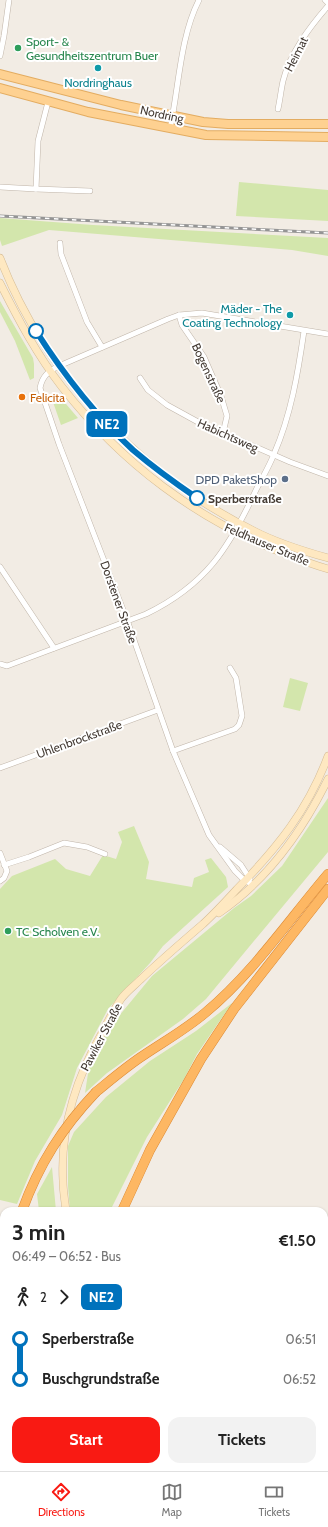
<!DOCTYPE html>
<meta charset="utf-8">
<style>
body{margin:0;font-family:Cabin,sans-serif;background:#f2f2f2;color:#222;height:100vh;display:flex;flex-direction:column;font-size:15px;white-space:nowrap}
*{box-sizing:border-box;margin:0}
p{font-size:13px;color:#767676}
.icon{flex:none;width:22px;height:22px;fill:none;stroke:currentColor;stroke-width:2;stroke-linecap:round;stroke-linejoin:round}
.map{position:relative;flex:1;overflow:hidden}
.panel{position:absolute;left:0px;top:1207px;width:328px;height:264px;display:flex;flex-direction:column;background:#fff;border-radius:12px 12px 0 0;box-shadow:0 1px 3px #0004}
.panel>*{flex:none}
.badge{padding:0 8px;border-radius:6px;font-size:14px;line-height:26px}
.map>.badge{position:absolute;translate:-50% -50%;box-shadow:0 0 0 2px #fff}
.legs{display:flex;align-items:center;gap:6px;height:44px;padding:0 12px;font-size:13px}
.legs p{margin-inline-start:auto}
.overview{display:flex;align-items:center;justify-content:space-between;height:68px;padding:0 12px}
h1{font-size:22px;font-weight:700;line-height:30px}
.action{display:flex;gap:8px;margin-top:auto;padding:8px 12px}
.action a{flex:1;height:46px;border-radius:12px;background:#f91a13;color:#fff;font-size:16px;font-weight:700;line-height:46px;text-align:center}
.action a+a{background:#f2f2f2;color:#222}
ul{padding:0 12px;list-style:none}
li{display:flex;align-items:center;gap:14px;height:40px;font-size:15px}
li i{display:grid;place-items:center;width:6px;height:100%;margin:0 5px;background:currentColor}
li i::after{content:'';width:10px;height:10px;margin:-5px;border:3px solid;border-radius:50%;background:#fff}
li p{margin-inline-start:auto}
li:first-child i{background:linear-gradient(#0000 50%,currentColor 0)}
li:last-child i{background:linear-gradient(currentColor 50%,#0000 0)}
.dock{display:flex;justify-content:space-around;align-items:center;height:56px;border-top:1px solid #e0e0e0;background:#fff;font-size:11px;color:#767676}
.dock a{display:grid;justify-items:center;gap:2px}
.dock .current{color:#f91a13}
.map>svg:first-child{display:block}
</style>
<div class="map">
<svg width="328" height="1471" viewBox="0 0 328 1471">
<rect width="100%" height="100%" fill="#f2ece4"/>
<g fill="#d3e6ac">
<path d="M239,182L328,190V221L236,216Z"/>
<path d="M0,218L93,225L328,238V256L292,250L49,230L2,246L0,240Z"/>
<path d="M0,301L33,358L34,364V378L30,380L15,341L0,312Z"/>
<path d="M56,396L60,397L78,418L61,425L53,402V400Z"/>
<path d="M290,678L308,683L300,711L283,707Z"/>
<path d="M328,798V852L259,935L206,999L183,1019L107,1073L85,1093L89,1067L109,1028L152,976L234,908L251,896L282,866Z"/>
<path d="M134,826L149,862L146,879L192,887L194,878L209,872L205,860L211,858L226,877L228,887L163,946L150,963L108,1009L77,1068L62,1115L35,1161L17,1204L0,1200V889L12,876L55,859L66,869L90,876L103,855L116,859L122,842L118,832Z"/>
<path d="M232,1003L197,1054L184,1079L147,1137L110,1211H70L68,1186V1146L74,1132L106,1097L150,1061L196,1031Z"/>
<path d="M52,1167L56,1211H39L37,1194Z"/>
<path d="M3,1256L0,1274L1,1308L4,1335L0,1342V1258Z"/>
</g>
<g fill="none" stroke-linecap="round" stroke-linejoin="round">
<g stroke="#c0b5a9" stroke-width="6">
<g id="street">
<path d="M325,0L328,3"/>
<path d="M0,56L4,36L9,0"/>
<path d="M48,102L38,141L36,189L90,191"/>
<path d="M278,109C280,100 281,90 283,81C290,53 309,28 328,6"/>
<path d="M170,129C179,87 180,37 199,0"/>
<path d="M0,187L36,189"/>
<path d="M60,243L61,254L87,322L102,347"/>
<path d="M179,315L182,325L204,357L221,396L227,416L223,433"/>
<path d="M140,378L148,390L167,405L198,422L290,462L328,476"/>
<path d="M0,567L54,648"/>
<path d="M0,664L7,666L146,614C206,585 229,548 256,490C262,478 269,467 274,454C291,415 298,373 304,331"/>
<path d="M173,751L235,729L239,725L242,716L236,678L230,668"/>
<path d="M0,768L158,710"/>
<path d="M220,847L241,865L250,879"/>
<path d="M0,853L7,871L4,878L0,881"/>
<path d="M4,865L29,857L64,843L87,847L105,854"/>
<path d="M252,884L245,881L235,871L209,835L173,751L127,620L59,444L40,388C42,377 48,371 59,366L168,319L179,315L202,313L328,334"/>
</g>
</g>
<g stroke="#d5bc95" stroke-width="8">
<g id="secondary">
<path d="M0,258C46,377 140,474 254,531C277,543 303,551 328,558"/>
<path d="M0,283C18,319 37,355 62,387C121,463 198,521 288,555C301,560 314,565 328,569"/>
<path d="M219,913C267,880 303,830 328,779"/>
<path d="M66,1211C65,1201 63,1191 63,1181C60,1128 77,1076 103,1031C108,1021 114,1009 121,999C126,992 134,986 140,980C160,961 182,942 203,924C215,913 226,901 237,889C277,848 308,810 328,756"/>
<path d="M76,1471L78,1467"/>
<path d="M85,1471L86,1467"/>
</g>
</g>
<g stroke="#e3ac61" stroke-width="10">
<g id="primary">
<path d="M0,74L121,105L203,122L228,124H328"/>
<path d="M0,88L88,112L206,135L328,137"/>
</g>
</g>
<g stroke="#dc8933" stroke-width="10">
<g id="highway">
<path d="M96,1092C112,1079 127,1066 144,1055C165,1041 186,1029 205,1013C253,973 288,921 328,874"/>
<path d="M122,1211L150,1150L201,1059L234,1009L328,889"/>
<path d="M16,1471V1467"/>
<path d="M32,1471L33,1467"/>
</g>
</g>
<use href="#street" stroke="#fff" stroke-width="5"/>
<use href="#secondary" stroke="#fee8c1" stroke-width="7"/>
<use href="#primary" stroke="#fed191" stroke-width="8"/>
<use href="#highway" stroke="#fdb763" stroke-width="9"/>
<g stroke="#949494" stroke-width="3">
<path id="rail" d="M0,216L328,233"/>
</g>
<use href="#rail" stroke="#fff" stroke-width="1.5" stroke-dasharray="4.5" stroke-linecap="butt"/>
<g stroke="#dc8933" stroke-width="10" stroke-linecap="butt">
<path id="highway-bridge" d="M22,1211C39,1164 62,1128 96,1092"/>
</g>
<use href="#highway-bridge" stroke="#fdb763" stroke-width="9"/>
</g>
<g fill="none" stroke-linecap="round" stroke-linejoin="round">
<g stroke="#fff" stroke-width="9">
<path id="line-1" d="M36,331C64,375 95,415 133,450C153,467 175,483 197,498"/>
</g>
<use href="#line-1" stroke="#0072bc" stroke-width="6"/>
</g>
<g fill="#2e9e5b" stroke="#fff" stroke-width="1.5">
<circle cx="18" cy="48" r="4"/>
<circle cx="8" cy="931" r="4"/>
</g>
<g fill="#0f9aa8" stroke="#fff" stroke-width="1.5">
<circle cx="98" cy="68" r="4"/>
<circle cx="290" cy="315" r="4"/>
</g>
<g fill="#fff" stroke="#0072bc" stroke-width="2">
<circle cx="36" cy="331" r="7"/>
<circle cx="197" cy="498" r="7"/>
</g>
<circle fill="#e8710a" stroke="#fff" stroke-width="1.5" cx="22" cy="397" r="4"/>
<circle fill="#5c6f8a" stroke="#fff" stroke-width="1.5" cx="285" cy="479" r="4"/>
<g text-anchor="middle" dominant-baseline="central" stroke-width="4" stroke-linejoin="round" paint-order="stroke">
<g font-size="12" fill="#27864d" stroke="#fff" text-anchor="start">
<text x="26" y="41">Sport- &amp;<tspan x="26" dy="14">Gesundheitszentrum Buer</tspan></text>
<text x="16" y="931">TC Scholven e.V.</text>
</g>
<g font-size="12" fill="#443b34" stroke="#fff">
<text transform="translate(296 54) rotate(-63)">Heimat</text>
<text transform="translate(162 114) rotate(12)">Nordring</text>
<text transform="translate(209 373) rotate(65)">Bogenstraße</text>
<text transform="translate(228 435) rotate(24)">Habichtsweg</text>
<text transform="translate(267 544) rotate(23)">Feldhauser Straße</text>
<text transform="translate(119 602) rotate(70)">Dorstener Straße</text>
<text transform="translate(79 739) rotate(-20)">Uhlenbrockstraße</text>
<text transform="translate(101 1037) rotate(-62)">Pawiker Straße</text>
</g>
<g font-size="12" fill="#0d838f" stroke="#fff">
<text x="98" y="82">Nordringhaus</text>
<text x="282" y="308" text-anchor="end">Mäder - The<tspan x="282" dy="14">Coating Technology</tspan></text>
</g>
<g font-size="12" fill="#c56008" stroke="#fff" text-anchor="start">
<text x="30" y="397">Felicita</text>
</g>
<g font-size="12" fill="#4e5e75" stroke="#fff" text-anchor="end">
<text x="277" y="479">DPD PaketShop</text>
</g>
<g font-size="12" font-weight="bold" fill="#443b34" stroke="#fff" text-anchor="start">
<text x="208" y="498">Sperberstraße</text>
</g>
</g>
</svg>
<b class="badge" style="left:107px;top:424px;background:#0072bc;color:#fff">NE2</b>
<section class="panel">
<div class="overview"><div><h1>3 min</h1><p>06:49 – 06:52 · Bus</p></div><b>€1.50</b></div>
<div class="legs"><svg class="icon" aria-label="walk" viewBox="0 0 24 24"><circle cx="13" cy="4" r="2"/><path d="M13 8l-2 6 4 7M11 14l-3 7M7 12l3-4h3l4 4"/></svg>2<svg class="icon" aria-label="forward" viewBox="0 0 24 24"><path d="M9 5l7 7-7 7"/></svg><b class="badge" style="background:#0072bc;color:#fff">NE2</b></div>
<ul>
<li><i style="color:#0072bc"></i><b>Sperberstraße</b><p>06:51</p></li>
<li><i style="color:#0072bc"></i><b>Buschgrundstraße</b><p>06:52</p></li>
</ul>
<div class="action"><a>Start</a><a>Tickets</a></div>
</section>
</div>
<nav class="dock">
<a class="current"><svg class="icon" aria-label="directions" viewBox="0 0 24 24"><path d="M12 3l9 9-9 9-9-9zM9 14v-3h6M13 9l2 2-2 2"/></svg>Directions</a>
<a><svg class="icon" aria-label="map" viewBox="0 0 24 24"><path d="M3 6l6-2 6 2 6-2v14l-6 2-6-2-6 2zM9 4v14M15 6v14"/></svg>Map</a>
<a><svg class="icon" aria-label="tickets" viewBox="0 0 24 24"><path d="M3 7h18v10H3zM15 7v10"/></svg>Tickets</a>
</nav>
